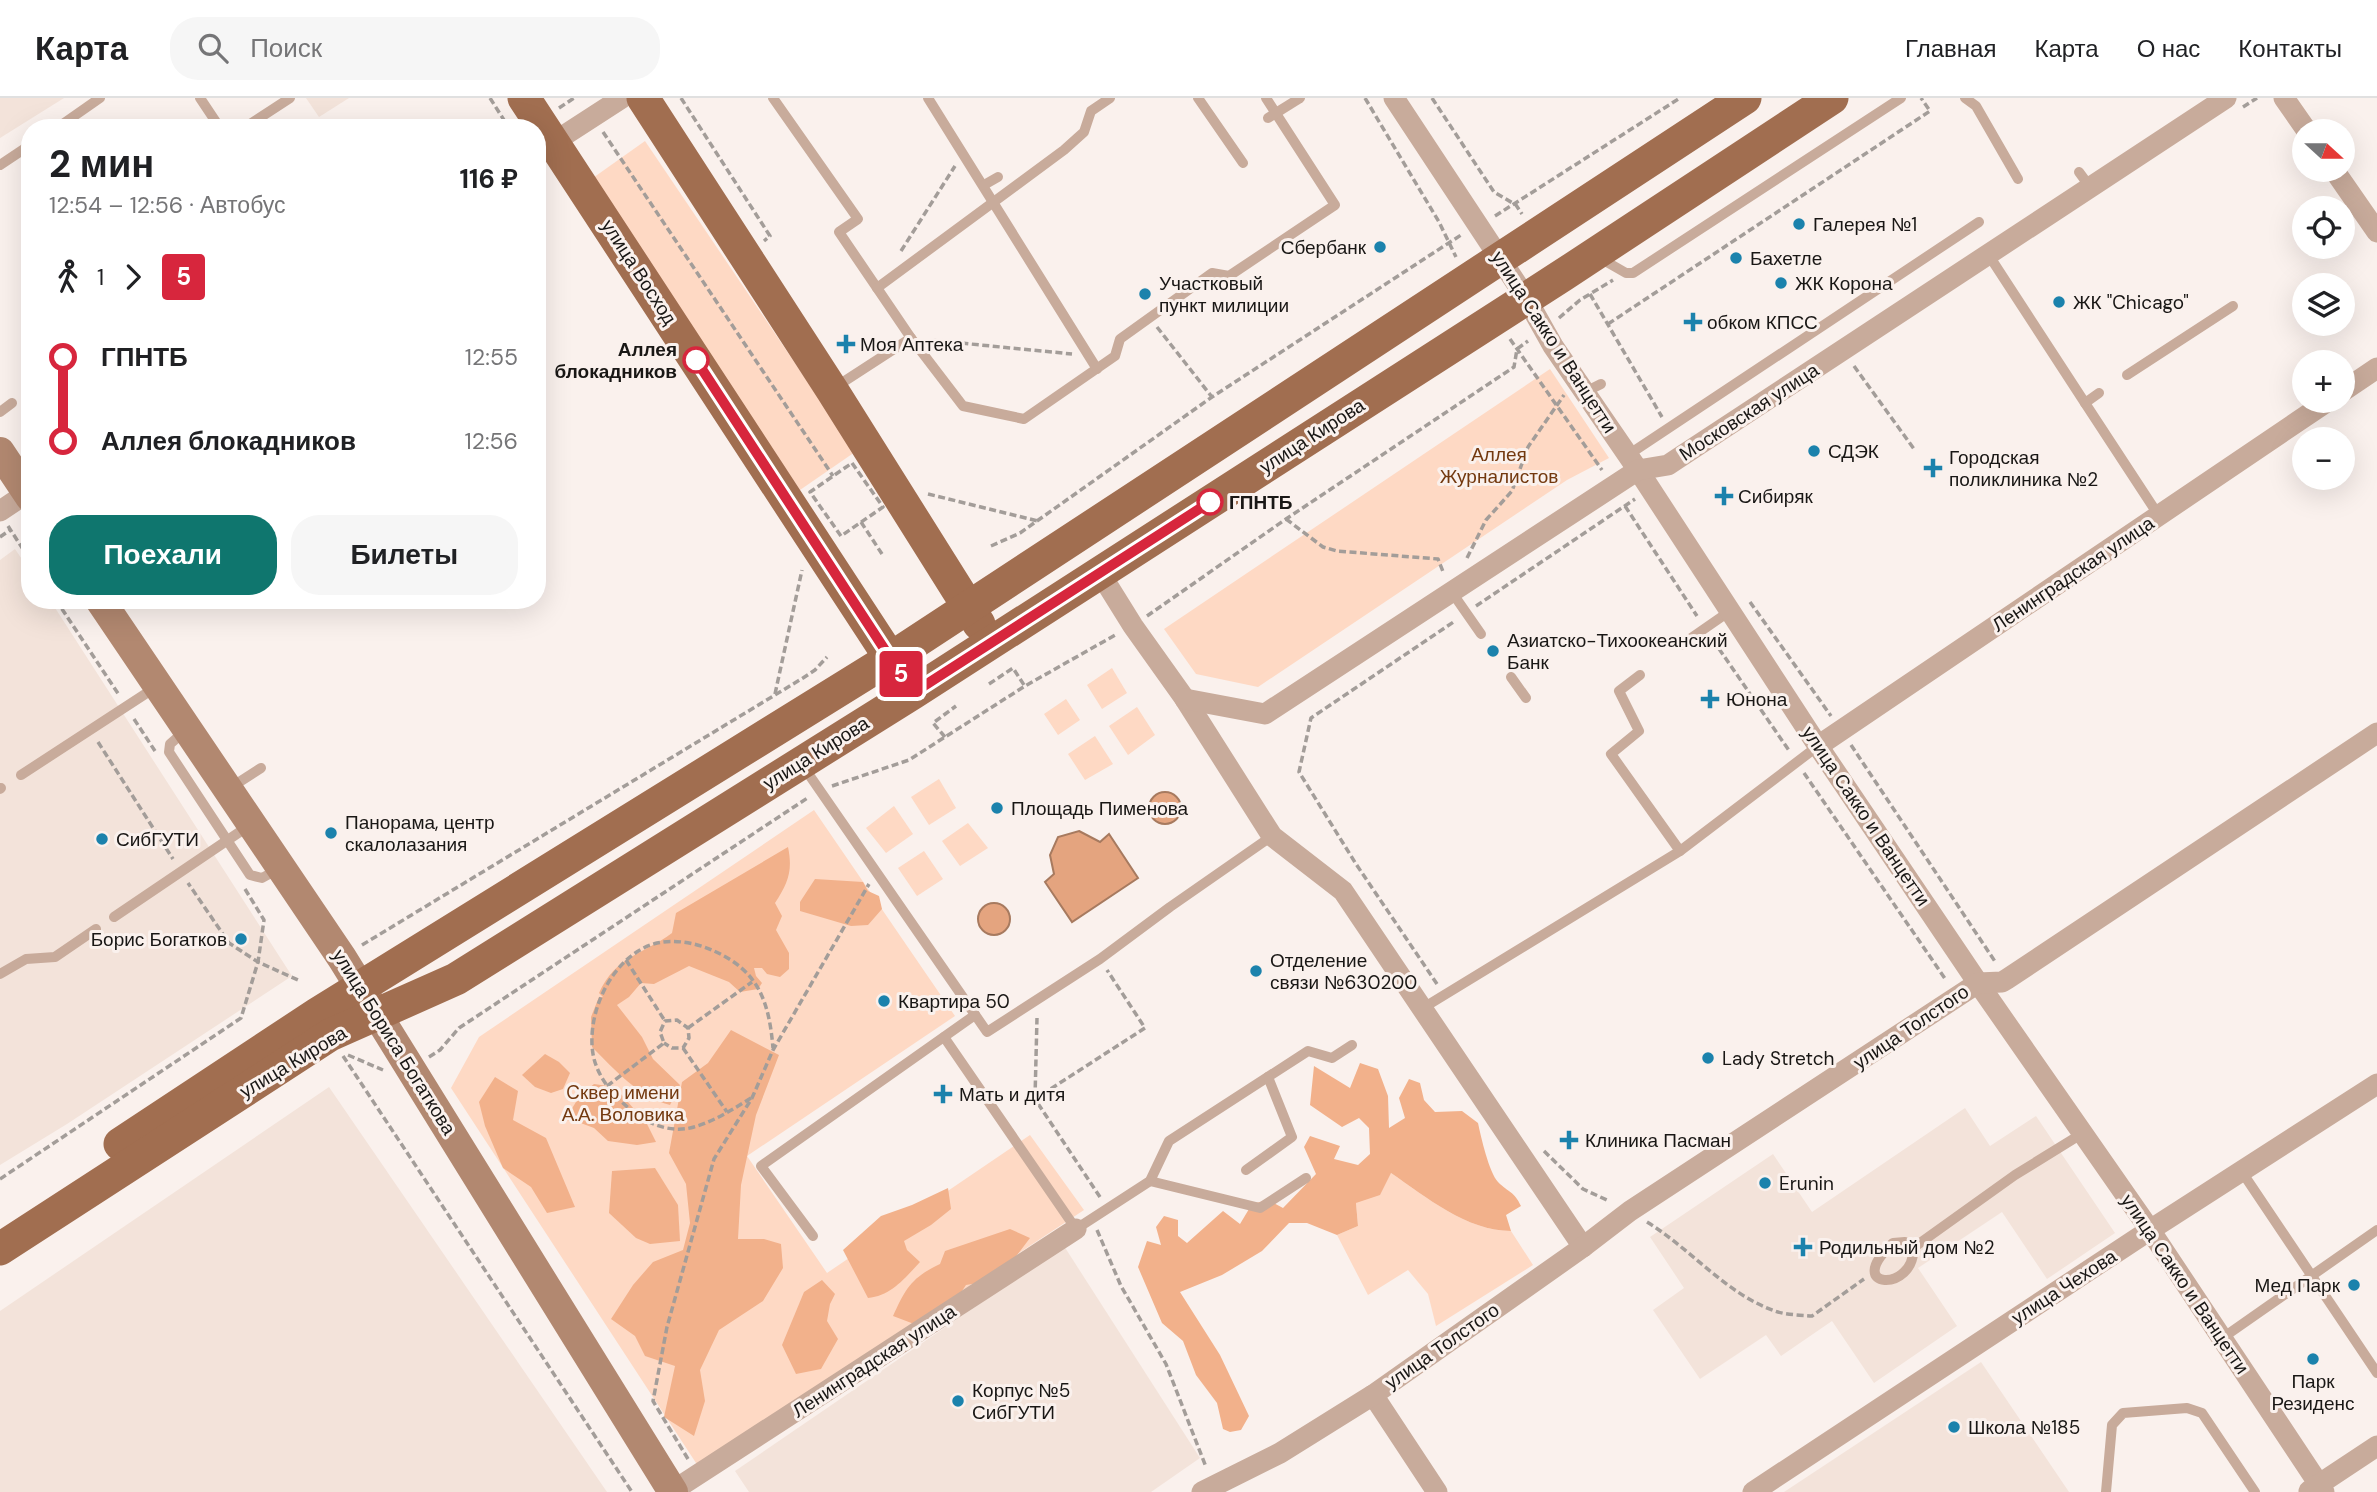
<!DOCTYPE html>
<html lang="ru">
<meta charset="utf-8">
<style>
body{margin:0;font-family:"DM Sans",sans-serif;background:#f6f6f6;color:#202124;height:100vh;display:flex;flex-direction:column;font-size:26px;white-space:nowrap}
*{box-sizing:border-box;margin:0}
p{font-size:23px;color:#757577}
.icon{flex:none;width:38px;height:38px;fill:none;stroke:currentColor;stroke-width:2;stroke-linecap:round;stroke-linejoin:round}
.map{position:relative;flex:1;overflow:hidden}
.sheet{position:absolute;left:21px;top:21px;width:525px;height:490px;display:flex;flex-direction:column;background:#fff;border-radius:28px;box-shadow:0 7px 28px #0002}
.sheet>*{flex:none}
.badge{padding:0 14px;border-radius:5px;font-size:24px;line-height:46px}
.needle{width:46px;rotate:111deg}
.fabs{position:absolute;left:2292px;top:21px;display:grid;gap:14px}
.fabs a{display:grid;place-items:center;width:63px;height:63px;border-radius:50%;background:#fff;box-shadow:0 7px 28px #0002;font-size:35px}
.map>.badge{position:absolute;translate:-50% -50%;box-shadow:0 0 0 4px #fff}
.legs{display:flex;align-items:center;gap:10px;height:77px;padding:0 28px;font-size:23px}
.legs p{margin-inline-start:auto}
.overview{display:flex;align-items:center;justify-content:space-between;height:119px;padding:0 28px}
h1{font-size:38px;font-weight:700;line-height:52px}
.action{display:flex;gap:14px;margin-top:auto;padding:14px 28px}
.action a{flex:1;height:80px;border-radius:28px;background:#0f766e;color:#fff;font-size:28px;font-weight:700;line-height:80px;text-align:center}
.action a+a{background:#f6f6f6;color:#202124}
ul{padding:0 28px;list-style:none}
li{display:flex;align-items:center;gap:24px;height:84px;font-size:26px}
li i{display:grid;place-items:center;width:10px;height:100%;margin:0 9px;background:currentColor}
li i::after{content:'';width:18px;height:18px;margin:-9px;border:5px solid;border-radius:50%;background:#fff}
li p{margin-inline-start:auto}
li:first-child i{background:linear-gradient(#0000 50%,currentColor 0)}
li:last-child i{background:linear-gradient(currentColor 50%,#0000 0)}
header{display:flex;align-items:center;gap:42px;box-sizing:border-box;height:98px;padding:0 35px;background:#fff;border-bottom:2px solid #e0e0e0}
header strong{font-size:33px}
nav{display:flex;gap:38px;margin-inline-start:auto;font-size:24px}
.search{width:490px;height:63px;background:#f6f6f6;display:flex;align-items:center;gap:18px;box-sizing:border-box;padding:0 24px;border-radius:28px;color:#757577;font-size:26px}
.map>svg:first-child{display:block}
</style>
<header>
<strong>Карта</strong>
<div class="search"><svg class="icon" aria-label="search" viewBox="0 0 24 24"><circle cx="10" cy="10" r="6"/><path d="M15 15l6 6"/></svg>Поиск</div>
<nav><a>Главная</a><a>Карта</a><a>О нас</a><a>Контакты</a></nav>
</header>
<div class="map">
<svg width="2377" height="1394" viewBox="0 0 2377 1394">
<rect width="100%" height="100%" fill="#faf1ed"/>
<g fill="#f3e3da">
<path d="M0,0H64L0,40Z"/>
<path d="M306,0H349L319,19Z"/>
<path d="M15,451L30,473V502H50L292,878L67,1026L0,1067V462Z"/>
<path d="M329,989L607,1394H0V1213Z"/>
<path d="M1965,1010L1990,1048L2036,1018L2115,1135L2047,1181L2002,1114L1918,1170L1957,1228L1874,1285L1832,1223L1781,1258L1766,1237L1700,1281L1653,1212L1684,1190L1650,1139L1773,1056L1812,1114Z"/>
<path d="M1064,1148L1200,1360L1151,1394H749L735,1373Z"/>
<path d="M1981,1264L2069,1394H1784Z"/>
</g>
<g fill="#fed9c4">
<path d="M645,43L855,354L800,392L590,82Z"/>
<path d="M1550,271L1609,360L1567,382L1258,589L1196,576L1164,531Z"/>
<path d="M1112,570L1127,595L1102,611L1087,587Z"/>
<path d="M1066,601L1080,622L1058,637L1044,616Z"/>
<path d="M1137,609L1155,637L1128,657L1109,628Z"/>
<path d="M1095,638L1113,666L1085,682L1068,656Z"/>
<path d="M939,681L956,710L929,727L911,699Z"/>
<path d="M894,708L913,736L886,755L866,730Z"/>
<path d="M814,712L955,918L747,1058L827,1175L1030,1037L1084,1112L698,1368L451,990L479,939Z"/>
<path d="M968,725L988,750L960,768L942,743Z"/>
<path d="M924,753L943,781L917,798L898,770Z"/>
<path d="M1391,1075C1426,1099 1467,1133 1511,1133L1533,1167L1436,1228L1428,1196L1408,1172L1368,1197L1337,1137L1358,1128L1356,1105Z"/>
</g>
<g fill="#f2b18b">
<path d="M788,749C793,773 788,785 775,805L782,818L776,832L789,855V871L780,879L767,876L762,870H754L756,878L762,885L758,891L740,894L729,884L689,868L654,886L641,885L629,899L617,907L642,939L653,961L680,987L670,1007C638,998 616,973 592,949L591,919L599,899H603L599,895C616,858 642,857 672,835L676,815Z"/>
<path d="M815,781L863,784L868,793L879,798L882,811L868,827L851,828L800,813V804Z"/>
<path d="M731,932L779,957L756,1017L741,1087L738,1141H764L781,1146L783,1170L763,1203L719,1232L700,1272L705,1303L694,1338L664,1319L675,1268L645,1258L635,1238L611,1221L633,1187L653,1164L683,1152L690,1125L686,1086L669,1055L682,984L708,965Z"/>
<path d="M545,956L559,964L570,975L563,991L551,995L535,989L522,977Z"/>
<path d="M1360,965L1378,971L1388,998L1389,1030L1405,1020L1399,1000L1409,981L1420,985L1424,1002L1435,1014L1462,1013L1478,1025C1481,1039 1489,1074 1498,1084C1509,1095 1514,1093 1521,1108L1506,1117L1511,1133C1467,1133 1426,1099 1391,1075L1380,1097L1356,1105L1358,1128L1337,1137L1307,1125H1289L1262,1153L1222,1177L1180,1194L1220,1257L1249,1318L1241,1332L1230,1334L1223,1331L1217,1305L1196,1277L1183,1243L1162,1225L1138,1169L1147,1143L1161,1147L1156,1129L1164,1118L1178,1122V1138L1187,1145L1223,1113L1240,1126L1252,1106L1268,1102L1283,1110L1316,1076L1304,1049L1310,1038L1340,1048L1334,1061L1358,1067L1370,1056L1369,1030L1359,1020L1342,1029L1310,1007L1314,968L1350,990Z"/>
<path d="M495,979L518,993L513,1022L546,1040L575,1109L547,1115L531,1089L503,1070L485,1028L479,1004Z"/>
<path d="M594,986L615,989L634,1011L641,1014L656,1044L637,1047L608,1043L594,1030L578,1024L565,1022L579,999Z"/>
<path d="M655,1070L678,1107L680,1143L650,1146L636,1140L609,1115L612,1073Z"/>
<path d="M948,1090L951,1111L931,1127L904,1143L907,1152L920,1164C905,1180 891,1198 868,1200L843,1152L881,1118L912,1107Z"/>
<path d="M1010,1131L1030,1140L1008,1169L990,1183L966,1187L954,1205L922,1229L893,1218C906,1190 911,1180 940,1166L945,1153Z"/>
<path d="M822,1182L835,1196L830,1206L827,1223L838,1241L821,1271L796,1276L782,1247L804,1194Z"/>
</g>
<g fill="#e4a47f" stroke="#a77a5f" stroke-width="2">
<circle cx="1165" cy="710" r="16"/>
<path d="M1079,733L1100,744L1109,736L1138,780L1072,824L1045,784L1054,776L1050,757L1058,739Z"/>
<circle cx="994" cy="821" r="16"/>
</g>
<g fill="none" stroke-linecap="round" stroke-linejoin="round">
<g stroke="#a39d99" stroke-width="3.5" stroke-dasharray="7 3.5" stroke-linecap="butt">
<path d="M490,0L509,30"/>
<path d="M681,0L770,138L764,143"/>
<path d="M1365,0L1439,124L1456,159"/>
<path d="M1432,0L1494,94L1516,107L1522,116"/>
<path d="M2243,9L2257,0"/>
<path d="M559,10L574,0"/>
<path d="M603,34L833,378"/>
<path d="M537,86L545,81"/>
<path d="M1495,118L1680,0"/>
<path d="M901,153L955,68"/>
<path d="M1590,196L1662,319"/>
<path d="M1559,220L1580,202L1613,182"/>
<path d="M1608,226L1930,13L1921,0"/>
<path d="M1157,229L1212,299"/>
<path d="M1510,241L1602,372"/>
<path d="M930,242L1072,256"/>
<path d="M1854,268L1914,351"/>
<path d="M852,365L883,409L841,438L810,394Z"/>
<path d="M928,396L1038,423"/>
<path d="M1625,408L1697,518"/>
<path d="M1286,421L1323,449L1337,453L1438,461L1444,476"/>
<path d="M861,424L882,456"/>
<path d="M8,428L30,462"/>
<path d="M0,439L10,432"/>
<path d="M991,448L1020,435L1212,299L1461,137"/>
<path d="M1467,460L1486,422L1512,393L1528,349L1564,297"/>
<path d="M56,502L119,597"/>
<path d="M1750,504L1831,618"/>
<path d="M1476,508L1635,401"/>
<path d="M1147,518L1286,421L1514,269L1517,251L1528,243"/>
<path d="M1713,542L1790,654"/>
<path d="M989,586L1013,570L1024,587"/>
<path d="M775,596L802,472"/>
<path d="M134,621L155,653"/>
<path d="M945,639L933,625L956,608"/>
<path d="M98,644L173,761"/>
<path d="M1851,647L1996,865"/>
<path d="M1804,675L1946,882"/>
<path d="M832,688L909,662L1025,588L1117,536"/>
<path d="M245,791L264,822L258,864L298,882"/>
<path d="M362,847L803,580L815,572L827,559"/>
<path d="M626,862L665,923"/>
<path d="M1437,886L1356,766L1299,674L1311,620L1455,523"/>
<path d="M688,930L752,884"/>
<path d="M683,950L727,1014"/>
<path d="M348,957L383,972"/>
<path d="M343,958L632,1394"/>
<path d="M429,959L440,952L459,930L809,699"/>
<path d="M607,988L664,945L660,934L665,923L677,922L688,930L689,940L683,950H672L664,945"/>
<path d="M751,1000C733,1011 715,1023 694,1029C674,1035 651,1028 635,1015C616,1001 597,980 593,956C586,914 613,856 657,845C675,841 697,845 714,853C759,873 769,904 773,950"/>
<path d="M1035,1000L1037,920"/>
<path d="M1544,1053L1583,1091L1609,1103"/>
<path d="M0,1081L241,920L258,864L229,845L188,785"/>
<path d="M1100,1099L1035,1001L1145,930L1107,872"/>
<path d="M1647,1124C1691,1151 1726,1196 1775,1213C1786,1217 1800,1217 1812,1218L1864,1181"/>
<path d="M1097,1132L1121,1188L1166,1266L1206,1369"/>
<path d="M688,1361L653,1303L667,1229L714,1061L752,1000L773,952L869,786"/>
</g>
<g stroke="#c8ab9b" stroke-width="10">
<path d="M200,0L220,30"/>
<path d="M773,0L858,121L839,134L911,240L963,308L1024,321L1115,258L1120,241L1212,175L1229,178L1335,107L1266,0"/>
<path d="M928,0L1097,271"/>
<path d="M1198,0L1243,65"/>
<path d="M1965,0L1976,8L2018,81"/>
<path d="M1268,20L1300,0"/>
<path d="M57,30L100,0"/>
<path d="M244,30L290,0"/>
<path d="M0,67L30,47"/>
<path d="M2079,74L2090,89"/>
<path d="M984,87L998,79"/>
<path d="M1988,156L2085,305L2099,295"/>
<path d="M1598,159L1626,175H1633L1901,0"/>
<path d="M877,190L1064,52L1084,34L1091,13L1110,0"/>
<path d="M2127,277L2233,208"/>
<path d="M834,290L911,240"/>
<path d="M1585,294L1601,286"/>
<path d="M2085,305L2159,418"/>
<path d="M0,314L12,305"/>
<path d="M1628,357L1979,124"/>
<path d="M1451,493L1481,536"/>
<path d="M1681,547L1730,513"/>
<path d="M1640,577L1619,593L1639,633L1611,656L1680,753"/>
<path d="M1511,579L1526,600"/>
<path d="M185,633L170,646L169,654L250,777L262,780L280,770"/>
<path d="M803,668L987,934L1100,861L1170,809L1272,738"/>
<path d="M21,677L156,589"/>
<path d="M230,690L261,670"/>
<path d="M0,691L1,690"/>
<path d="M114,819L250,727"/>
<path d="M0,876L26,861L55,859L96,831"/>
<path d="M1423,910L1680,753L1818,648"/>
<path d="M944,939L1076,1131L1150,1083L1169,1043L1308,953L1332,960L1352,947"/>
<path d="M1246,1072L1292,1039L1268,979"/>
<path d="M2242,1074L2377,1275"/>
<path d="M1150,1083L1260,1110L1306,1080"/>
<path d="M813,1138L761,1068L975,917"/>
<path d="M1905,1144L1913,1150C1916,1194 1841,1193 1893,1145Z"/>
<path d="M1913,1150L2015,1077L2083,1035"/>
<path d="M2221,1241L2377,1132"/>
<path d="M2106,1394L2112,1327L2123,1315L2187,1310L2202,1315L2255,1394"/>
</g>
<g stroke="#c8ab9b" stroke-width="21">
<path d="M1394,0L1526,200L1553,248L1638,372L1818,648L1978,885L2150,1132L2324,1394"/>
<path d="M2284,0L2307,33"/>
<path d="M537,55L622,0"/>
<path d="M2334,72L2377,134"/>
<path d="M2343,293L2377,270"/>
<path d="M0,413L30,393"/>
<path d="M1100,475L1133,528L1185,601L1272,738L1343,793L1583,1149"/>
<path d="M1185,601L1265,616L1638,372L1668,367L1677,361L2226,0"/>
<path d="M1818,648L2328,303"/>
<path d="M1373,1297L1437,1394"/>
<path d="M2309,1393L2377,1348"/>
<path d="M671,1394L1076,1131"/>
<path d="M1202,1394L1280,1355L1373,1297L1583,1149L1630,1113L1978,885L2002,884L2007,881L2377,635"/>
<path d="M1753,1394L2150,1132L2377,986"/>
</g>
<g stroke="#b28870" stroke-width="30">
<path d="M0,354L30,399"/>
<path d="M100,502L342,860L673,1394"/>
</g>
<g stroke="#a16e50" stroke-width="33">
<path d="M524,0L902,578"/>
<path d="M643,0L832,292L979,526"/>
<path d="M120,1046L317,916L891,560L1745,0"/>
<path d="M0,1151L330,937L456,881L913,595L1563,177L1832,0"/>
</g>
</g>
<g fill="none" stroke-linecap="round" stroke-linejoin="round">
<g stroke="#fff" stroke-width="16">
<path id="line-1" d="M696,262L913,595L1210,404"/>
</g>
<use href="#line-1" stroke="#d7263d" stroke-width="10"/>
</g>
<g fill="#1b82ac" stroke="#faf1ed" stroke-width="2.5">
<circle cx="1799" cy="126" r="7"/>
<circle cx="1380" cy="149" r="7"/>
<circle cx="1736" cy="160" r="7"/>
<circle cx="1781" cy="185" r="7"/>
<circle cx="1145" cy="196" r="7"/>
<circle cx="2059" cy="204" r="7"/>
<path d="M1689.5 213.5h7v7h7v7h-7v7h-7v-7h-7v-7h7z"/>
<path d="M842.5 235.5h7v7h7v7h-7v7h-7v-7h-7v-7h7z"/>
<circle cx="1814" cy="353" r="7"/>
<path d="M1929.5 359.5h7v7h7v7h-7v7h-7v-7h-7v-7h7z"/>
<path d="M1720.5 387.5h7v7h7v7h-7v7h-7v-7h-7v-7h7z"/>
<circle cx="1493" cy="553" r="7"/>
<path d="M1706.5 590.5h7v7h7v7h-7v7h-7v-7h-7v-7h7z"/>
<circle cx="997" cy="710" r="7"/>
<circle cx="331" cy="735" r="7"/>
<circle cx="102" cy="741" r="7"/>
<circle cx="241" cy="841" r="7"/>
<circle cx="1256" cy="873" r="7"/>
<circle cx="884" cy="903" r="7"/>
<circle cx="1708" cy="960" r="7"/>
<path d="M939.5 985.5h7v7h7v7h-7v7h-7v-7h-7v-7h7z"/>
<path d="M1565.5 1031.5h7v7h7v7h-7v7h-7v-7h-7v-7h7z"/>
<circle cx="1765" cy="1085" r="7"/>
<path d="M1799.5 1138.5h7v7h7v7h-7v7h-7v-7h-7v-7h7z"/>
<circle cx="2354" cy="1187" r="7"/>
<circle cx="2313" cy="1261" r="7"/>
<circle cx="958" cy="1303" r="7"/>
<circle cx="1954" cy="1329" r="7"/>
</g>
<g fill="#fff" stroke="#d7263d" stroke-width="3.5">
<circle cx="696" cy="262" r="12"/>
<circle cx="1210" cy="404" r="12"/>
</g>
<g text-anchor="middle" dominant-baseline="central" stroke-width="6" stroke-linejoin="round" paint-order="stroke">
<g font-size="19" fill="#191715" stroke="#faf1ed" text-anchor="start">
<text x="1813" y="126">Галерея №1</text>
<text x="1366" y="149" text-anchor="end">Сбербанк</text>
<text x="1750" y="160">Бахетле</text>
<text x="1159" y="185">Участковый<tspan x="1159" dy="22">пункт милиции</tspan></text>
<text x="1795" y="185">ЖК Корона</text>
<text x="2073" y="204">ЖК "Chicago"</text>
<text x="1707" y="224">обком КПСС</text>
<text x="860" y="246">Моя Аптека</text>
<text x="1828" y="353">СДЭК</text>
<text x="1949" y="359">Городская<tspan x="1949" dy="22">поликлиника №2</tspan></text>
<text x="1738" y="398">Сибиряк</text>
<text x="1507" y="542">Азиатско-Тихоокеанский<tspan x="1507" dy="22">Банк</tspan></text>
<text x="1726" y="601">Юнона</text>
<text x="1011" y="710">Площадь Пименова</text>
<text x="345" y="724">Панорама, центр<tspan x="345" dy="22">скалолазания</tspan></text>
<text x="116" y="741">СибГУТИ</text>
<text x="227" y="841" text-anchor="end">Борис Богатков</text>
<text x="1270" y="862">Отделение<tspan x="1270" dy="22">связи №630200</tspan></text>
<text x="898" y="903">Квартира 50</text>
<text x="1722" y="960">Lady Stretch</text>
<text x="959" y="996">Мать и дитя</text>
<text x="1585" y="1042">Клиника Пасман</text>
<text x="1779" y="1085">Erunin</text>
<text x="1819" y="1149">Родильный дом №2</text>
<text x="2340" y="1187" text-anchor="end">Мед Парк</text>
<text x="2313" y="1283" text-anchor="middle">Парк<tspan x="2313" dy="22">Резиденс</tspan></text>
<text x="972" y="1292">Корпус №5<tspan x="972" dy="22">СибГУТИ</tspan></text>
<text x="1968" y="1329">Школа №185</text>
</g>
<g font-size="19" fill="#191715" stroke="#faf1ed">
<text transform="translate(639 174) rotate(57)">улица Восход</text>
<text transform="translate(1554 244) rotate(57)">улица Сакко и Ванцетти</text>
<text transform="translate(1749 314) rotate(-33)">Московская улица</text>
<text transform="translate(1312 338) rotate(-33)">улица Кирова</text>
<text transform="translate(2073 476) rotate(-34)">Ленинградская улица</text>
<text transform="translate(816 655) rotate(-32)">улица Кирова</text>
<text transform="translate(1866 718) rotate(56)">улица Сакко и Ванцетти</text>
<text transform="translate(1911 929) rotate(-34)">улица Толстого</text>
<text transform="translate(394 944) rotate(58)">улица Бориса Богаткова</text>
<text transform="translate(293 964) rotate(-31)">улица Кирова</text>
<text transform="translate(2185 1186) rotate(56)">улица Сакко и Ванцетти</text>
<text transform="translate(2064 1189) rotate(-33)">улица Чехова</text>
<text transform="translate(1442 1248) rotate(-35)">улица Толстого</text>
<text transform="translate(874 1263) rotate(-33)">Ленинградская улица</text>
</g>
<g font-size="19" font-weight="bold" fill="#191715" stroke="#faf1ed" text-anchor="end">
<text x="677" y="251">Аллея<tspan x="677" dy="22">блокадников</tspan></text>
<text x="1229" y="404" text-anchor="start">ГПНТБ</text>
</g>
<g font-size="19" fill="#73390f" stroke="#faf1ed">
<text x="1499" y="356">Аллея<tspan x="1499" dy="22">Журналистов</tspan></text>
<text x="623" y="994">Cквер имени<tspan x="623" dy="22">А.А. Воловика</tspan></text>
</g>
</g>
</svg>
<div class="fabs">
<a><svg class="needle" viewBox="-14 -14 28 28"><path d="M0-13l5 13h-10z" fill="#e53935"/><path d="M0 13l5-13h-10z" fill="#757577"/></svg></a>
<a><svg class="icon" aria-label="locate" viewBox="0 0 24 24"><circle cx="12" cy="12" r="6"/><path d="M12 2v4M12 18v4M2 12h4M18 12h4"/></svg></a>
<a><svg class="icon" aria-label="layers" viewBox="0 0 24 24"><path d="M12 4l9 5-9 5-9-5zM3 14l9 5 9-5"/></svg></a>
<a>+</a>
<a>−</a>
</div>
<b class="badge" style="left:901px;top:576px;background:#d7263d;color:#fff">5</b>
<section class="sheet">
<div class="overview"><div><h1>2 мин</h1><p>12:54 – 12:56 · Автобус</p></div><b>116 ₽</b></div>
<div class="legs"><svg class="icon" aria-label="walk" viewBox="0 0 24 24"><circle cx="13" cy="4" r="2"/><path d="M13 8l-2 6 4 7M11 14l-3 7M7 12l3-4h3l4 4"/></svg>1<svg class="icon" aria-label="forward" viewBox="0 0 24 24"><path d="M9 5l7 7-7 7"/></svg><b class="badge" style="background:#d7263d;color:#fff">5</b></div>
<ul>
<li><i style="color:#d7263d"></i><b>ГПНТБ</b><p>12:55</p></li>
<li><i style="color:#d7263d"></i><b>Аллея блокадников</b><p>12:56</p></li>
</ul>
<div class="action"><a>Поехали</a><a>Билеты</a></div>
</section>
</div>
